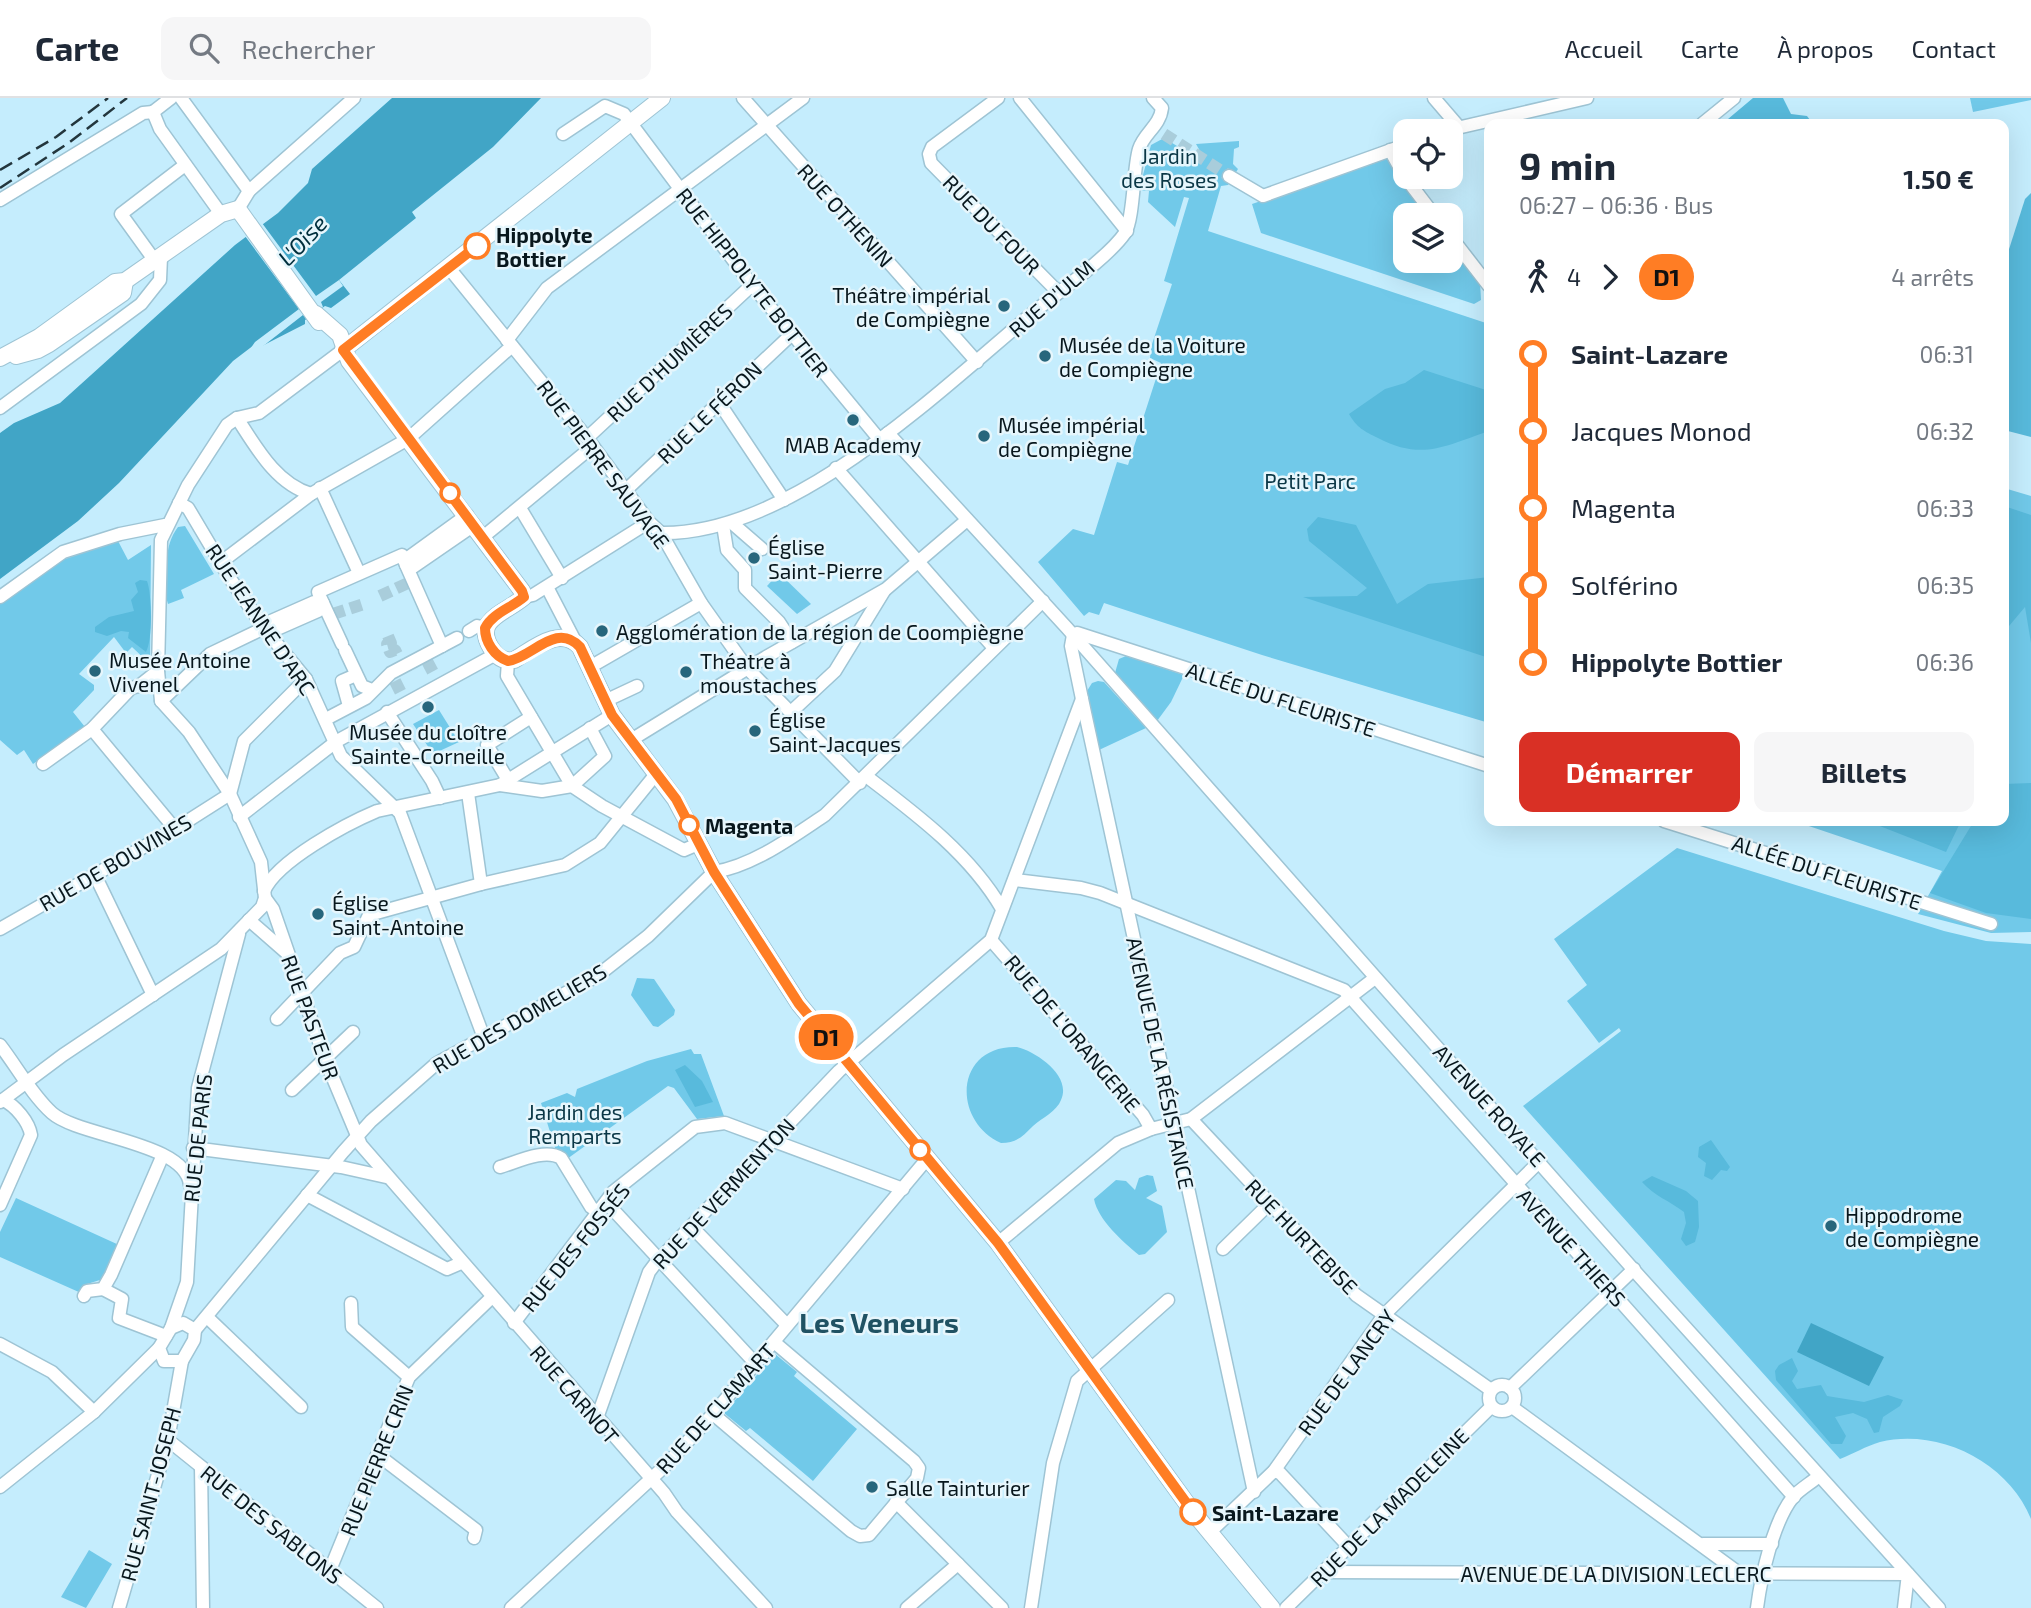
<!DOCTYPE html>
<html lang="fr">
<meta charset="utf-8">
<style>
body{margin:0;font-family:"Exo 2",sans-serif;background:#f6f6f7;color:#1f2937;height:100vh;display:flex;flex-direction:column;font-size:26px;white-space:nowrap}
*{box-sizing:border-box;margin:0}
p{font-size:23px;color:#747a83}
.icon{flex:none;width:38px;height:38px;fill:none;stroke:currentColor;stroke-width:2;stroke-linecap:round;stroke-linejoin:round}
.map{position:relative;flex:1;overflow:hidden}
.side{position:absolute;left:1484px;top:21px;width:525px;height:707px;display:flex;flex-direction:column;background:#fff;border-radius:14px;box-shadow:0 7px 28px #0002}
.side>*{flex:none}
.badge{padding:0 14px;border-radius:23px;font-size:24px;line-height:46px}
.fabs{position:absolute;left:1393px;top:21px;display:grid;gap:14px}
.fabs a{display:grid;place-items:center;width:70px;height:70px;border-radius:14px;background:#fff;box-shadow:0 7px 28px #0002;font-size:35px}
.map>.badge{position:absolute;translate:-50% -50%;box-shadow:0 0 0 4px #fff}
.legs{display:flex;align-items:center;gap:10px;height:77px;padding:0 35px;font-size:23px}
.legs p{margin-inline-start:auto}
.overview{display:flex;align-items:center;justify-content:space-between;height:119px;padding:0 35px}
h1{font-size:38px;font-weight:700;line-height:52px}
.button{display:flex;gap:14px;margin-top:auto;padding:14px 35px}
.button a{flex:1;height:80px;border-radius:14px;background:#d93025;color:#fff;font-size:28px;font-weight:700;line-height:80px;text-align:center}
.button a+a{background:#f6f6f7;color:#1f2937}
ul{padding:0 35px;list-style:none}
li{display:flex;align-items:center;gap:24px;height:77px;font-size:26px}
li i{display:grid;place-items:center;width:10px;height:100%;margin:0 9px;background:currentColor}
li i::after{content:'';width:18px;height:18px;margin:-9px;border:5px solid;border-radius:50%;background:#fff}
li p{margin-inline-start:auto}
li:first-child i{background:linear-gradient(#0000 50%,currentColor 0)}
li:last-child i{background:linear-gradient(currentColor 50%,#0000 0)}
header{display:flex;align-items:center;gap:42px;box-sizing:border-box;height:98px;padding:0 35px;background:#fff;border-bottom:2px solid #e0e1e3}
header strong{font-size:33px}
nav{display:flex;gap:38px;margin-inline-start:auto;font-size:24px}
.search{width:490px;height:63px;background:#f6f6f7;display:flex;align-items:center;gap:18px;box-sizing:border-box;padding:0 24px;border-radius:14px;color:#747a83;font-size:26px}
.map>svg:first-child{display:block}
</style>
<header>
<strong>Carte</strong>
<div class="search"><svg class="icon" aria-label="search" viewBox="0 0 24 24"><circle cx="10" cy="10" r="6"/><path d="M15 15l6 6"/></svg>Rechercher</div>
<nav><a>Accueil</a><a>Carte</a><a>À propos</a><a>Contact</a></nav>
</header>
<div class="map">
<svg width="2031" height="1510" viewBox="0 0 2031 1510">
<rect width="100%" height="100%" fill="#c5edfd"/>
<g fill="#71c9e9">
<path d="M1970,0H2031V2L1973,14Z"/>
<path d="M1164,40L1195,59L1200,53L1196,46L1239,43V49L1234,51L1233,66L1238,71L1228,87L1221,88L1208,133L1489,226V625L1262,557L1104,505L1099,517L1089,514L1084,518L1038,464L1073,431L1094,437L1117,364L1128,367L1161,265L1150,260L1151,249L1172,186L1164,183L1189,100L1184,99L1175,129L1148,104L1149,93L1139,92L1151,47Z"/>
<path d="M1389,60L1431,117H1405V163H1451V144L1480,183L1481,202L1474,206L1261,135L1252,106Z"/>
<path d="M2004,390L2031,398V834L1991,835L1918,816L1942,773L1794,723H2004Z"/>
<path d="M185,428L214,476L181,492L184,500L168,506L166,499C167,475 163,448 178,429Z"/>
<path d="M118,443L128,462L151,447L150,566L132,549L126,555L114,539L79,576L94,587V592L73,614L85,629L33,666L24,652L17,657L0,642V506L59,463Z"/>
<path d="M779,475L811,506L797,516L767,488Z"/>
<path d="M1126,558L1184,577L1171,604L1157,623L1115,575L1119,561Z"/>
<path d="M1098,583L1104,584L1146,630L1099,652L1087,593L1092,585Z"/>
<path d="M439,612L459,644L433,656L413,626Z"/>
<path d="M1677,750L1944,833L1986,843L2031,846V1421C2008,1364 1939,1330 1880,1344C1866,1348 1853,1356 1840,1361L1523,1008L1621,933L1619,930L1599,945L1567,903L1587,887L1554,841Z"/>
<path d="M637,880L654,881L675,912L674,917L658,929L653,928L631,897Z"/>
<path d="M1017,949C1037,954 1072,978 1061,1002C1057,1013 1042,1020 1033,1028C1023,1038 1017,1045 1001,1045C951,1022 955,947 1017,949Z"/>
<path d="M691,951L694,956H701L724,1018L697,1021L674,990L668,988L567,1061L560,1052L556,1053L541,1005L567,995L575,999L577,991L647,963Z"/>
<path d="M1147,1077L1153,1078L1157,1093L1146,1100L1162,1108L1167,1134L1145,1156L1139,1157C1123,1144 1098,1122 1094,1101L1116,1082L1126,1083L1135,1092L1139,1080Z"/>
<path d="M16,1100L119,1147L103,1181L84,1187L81,1195L0,1159V1134Z"/>
<path d="M775,1256L797,1274L794,1278L857,1331L813,1383L750,1330L746,1333L724,1315Z"/>
<path d="M89,1452L112,1466L86,1510L61,1499Z"/>
</g>
<g fill="#58badc">
<path d="M1753,0H1783L1791,16L1807,18L1813,26H1735L1728,21Z"/>
<path d="M2031,95V339L2004,332V167L2025,101Z"/>
<path d="M1424,272L1489,293V333C1445,348 1422,363 1378,340C1364,333 1357,330 1349,316L1385,291L1405,285Z"/>
<path d="M2004,408L2031,417V545L2025,509L2004,534Z"/>
<path d="M1318,419L1356,427L1397,506L1428,486L1489,479V560L1303,499L1357,498L1367,490L1309,443L1307,431Z"/>
<path d="M140,482L147,483C152,496 153,542 146,554L128,540L129,534L121,533L107,538L95,534V529L109,519L134,513L131,502L138,494L135,485Z"/>
<path d="M2031,685V821L1986,815L1930,795L1974,723H2004V686Z"/>
<path d="M1867,723H1961L1946,754Z"/>
<path d="M685,967L702,983L713,1004L695,1009L675,972Z"/>
<path d="M1711,1042L1730,1069L1727,1073L1721,1072L1712,1082L1704,1078L1706,1065L1698,1059L1699,1049Z"/>
<path d="M1652,1078L1686,1093L1698,1103L1699,1129L1695,1144L1686,1148L1681,1141L1686,1125L1684,1114C1670,1103 1654,1098 1642,1084Z"/>
<path d="M1792,1260L1798,1273L1792,1283L1797,1291L1821,1287L1827,1298L1864,1304L1888,1297L1903,1302L1900,1308L1883,1319L1879,1334L1874,1335L1867,1321L1853,1315L1835,1319L1846,1338L1842,1346H1831L1776,1282L1775,1273L1779,1267Z"/>
</g>
<g fill="#41a5c6">
<path d="M392,0H541L493,49L412,114L416,120L339,182L350,196L331,210L325,208L305,222V226L260,249L254,247L233,263L119,385L78,423L0,481V335L14,325L60,305L235,147L278,115L308,85L312,71Z"/>
<path d="M1811,1225L1884,1259L1869,1288L1797,1254Z"/>
</g>
<path fill="#c5edfd" d="M262,125L316,198L339,182L343,188L321,204L323,209L316,215L306,221L303,217L258,252L256,250L246,257L255,244L299,211L245,138Z"/>
<g fill="none" stroke-linecap="round" stroke-linejoin="round">
<g stroke="#a9cddb" stroke-width="12" stroke-dasharray="12 6" stroke-linecap="butt">
<path d="M1164,36L1229,78"/>
<path d="M380,498L408,485"/>
<path d="M333,516L364,506"/>
<path d="M388,538L391,545L387,546L390,554L395,552L399,560"/>
<path d="M427,563L435,578"/>
<path d="M395,583L401,595"/>
</g>
<g stroke="#9ec4d4" stroke-width="15">
<g id="minor">
<path d="M181,0L249,93"/>
<path d="M743,0L977,264"/>
<path d="M998,0L932,49L929,56L931,65L1058,194"/>
<path d="M1020,0L1127,133"/>
<path d="M1434,0L1458,28"/>
<path d="M153,14L160,31L221,116"/>
<path d="M153,14L171,0"/>
<path d="M1702,26L1734,0"/>
<path d="M1444,33L1587,0"/>
<path d="M563,36L605,8L624,16L752,187L879,341"/>
<path d="M1390,52L1405,79"/>
<path d="M1229,78L1263,98L1405,47"/>
<path d="M1405,79L1434,117"/>
<path d="M0,102L143,15L153,14"/>
<path d="M238,111L249,93L354,0"/>
<path d="M1451,139L1489,188"/>
<path d="M155,163L121,116L185,67"/>
<path d="M449,170L587,340L649,424L661,435L701,505L747,570L860,685"/>
<path d="M507,242L547,190L803,0"/>
<path d="M720,306L784,402"/>
<path d="M0,310L141,206L160,182L161,159"/>
<path d="M237,320C256,349 276,386 311,396"/>
<path d="M888,335L1067,530L1640,1179L1939,1510"/>
<path d="M587,340L752,187"/>
<path d="M836,370L994,550"/>
<path d="M320,390L359,475"/>
<path d="M626,392L792,236"/>
<path d="M179,405L188,410L229,479L264,530L306,581L341,658L400,715L484,940"/>
<path d="M520,410L562,480"/>
<path d="M467,417L409,459L413,469L474,427"/>
<path d="M732,425L762,451"/>
<path d="M723,427L727,452L745,472V490L779,524L792,544"/>
<path d="M661,435C790,437 935,297 1029,218C1054,197 1108,160 1125,135C1134,121 1133,70 1139,51C1144,35 1160,28 1162,10L1153,0"/>
<path d="M483,439L593,348"/>
<path d="M220,465L311,396L408,341L512,248"/>
<path d="M406,467L442,548"/>
<path d="M547,489L576,545"/>
<path d="M0,499L63,454L120,436L165,427"/>
<path d="M524,499L533,497L649,424"/>
<path d="M323,505L342,546"/>
<path d="M316,508L323,505L318,494L402,457L406,467L409,465"/>
<path d="M262,527L314,504L318,513L268,535"/>
<path d="M469,533L477,528L485,530"/>
<path d="M1073,537L1071,548L1082,601L1254,1394"/>
<path d="M1073,537L1077,535L1489,668"/>
<path d="M345,552L362,588L372,592"/>
<path d="M508,563L507,578L572,688L605,658L590,630"/>
<path d="M590,569L701,505"/>
<path d="M161,603L210,556L264,530"/>
<path d="M605,603L637,588"/>
<path d="M349,608L342,583L356,577"/>
<path d="M387,614L432,683L440,700"/>
<path d="M791,614L835,573L884,493"/>
<path d="M326,621L366,600L391,575L457,540"/>
<path d="M92,631L175,731"/>
<path d="M631,642L766,559L886,491L967,422"/>
<path d="M43,666L92,631L131,590L139,588L158,573"/>
<path d="M866,678C916,716 970,756 1002,811"/>
<path d="M508,682L487,647L531,619"/>
<path d="M500,687L542,693L572,688L602,708L684,752L698,746"/>
<path d="M468,695L481,786"/>
<path d="M230,696L244,643L306,581"/>
<path d="M239,719L337,643L496,556"/>
<path d="M1664,723L1991,826"/>
<path d="M95,777L153,897"/>
<path d="M1015,782L1081,790L1100,795L1344,892L1794,1399"/>
<path d="M264,793C277,763 346,726 377,713L500,687L612,617"/>
<path d="M265,800L273,811L325,961L361,1047L664,1395L677,1414L766,1510"/>
<path d="M249,822L288,856"/>
<path d="M0,831L175,731L230,696"/>
<path d="M991,842L1143,1017L1151,1031"/>
<path d="M277,921L340,855L354,849L369,817L481,786L565,767L600,745L656,676"/>
<path d="M0,947C17,969 32,997 52,1015C79,1039 186,1044 190,1087"/>
<path d="M292,992L353,934"/>
<path d="M0,1004L63,957L221,851L262,809L265,800L261,764L230,696L189,634L161,603L158,573L161,442L188,387L227,327L237,320L259,315L343,252"/>
<path d="M1191,1021L1356,1197L1491,1292"/>
<path d="M193,1050L341,1069L386,1079"/>
<path d="M500,1069C517,1064 545,1050 561,1060L591,1109L599,1115"/>
<path d="M307,1097L447,1171L461,1165"/>
<path d="M606,1104L756,1266"/>
<path d="M0,1107L31,1037C29,1024 15,1007 3,1002"/>
<path d="M692,1129L786,1226"/>
<path d="M998,1145L1118,1045L1151,1031L1191,1021L1375,880"/>
<path d="M1223,1151L1269,1106"/>
<path d="M103,1191L122,1201L119,1220L166,1238"/>
<path d="M84,1198L87,1193L103,1191L111,1177L162,1059"/>
<path d="M351,1205L352,1229L409,1279"/>
<path d="M207,1219L301,1309"/>
<path d="M183,1225L195,1232L194,1242L182,1263H164L159,1250L171,1230Z"/>
<path d="M514,1225L613,1094L695,1029L725,1025L903,1091"/>
<path d="M171,1230L187,1184L198,990L239,836"/>
<path d="M195,1232L343,1054L371,1023L437,965L597,878L648,838L714,774C753,768 792,739 825,717L1043,503"/>
<path d="M0,1246L52,1274L94,1314"/>
<circle cx="1502" cy="1300" r="13"/>
<path d="M1510,1290L1634,1171"/>
<path d="M1512,1309L1739,1475"/>
<path d="M713,1316L851,1433L860,1438L869,1437L917,1380L919,1370L914,1363L774,1244"/>
<path d="M597,1320L649,1174L655,1166L839,973L991,842L1082,601"/>
<path d="M168,1342L377,1510"/>
<path d="M378,1357L476,1432L474,1440"/>
<path d="M201,1369L203,1510"/>
<path d="M1274,1373L1280,1375L1349,1449"/>
<path d="M0,1389L94,1314L159,1250"/>
<path d="M896,1404L1002,1510"/>
<path d="M1209,1435L1274,1373L1384,1217L1540,1063"/>
<path d="M1703,1446H1772"/>
<path d="M330,1472L409,1279L492,1199"/>
<path d="M1323,1474L1908,1476"/>
<path d="M119,1510L168,1342L182,1263"/>
<path d="M511,1510L665,1368L713,1316L927,1061"/>
<path d="M907,1510L958,1466"/>
<path d="M1031,1510L1053,1365L1077,1283L1168,1202"/>
<path d="M1286,1510L1491,1309"/>
<path d="M1757,1510C1761,1479 1773,1424 1793,1399C1800,1391 1811,1385 1819,1378"/>
<path d="M1904,1510L1908,1476"/>
</g>
</g>
<g stroke="#9ec4d4" stroke-width="18">
<g id="major">
<path d="M316,216L340,237L349,263L522,493L524,499C506,515 473,521 491,550C497,559 503,564 514,562C533,551 560,527 580,549L612,617L675,701L714,774L799,906L998,1145L1193,1414L1272,1510"/>
<path d="M343,252L662,0"/>
<path d="M16,258L38,252L49,246L123,195L125,183"/>
<path d="M0,260L39,239L115,184L125,183L221,116L238,111L319,224"/>
</g>
</g>
<use href="#minor" stroke="#fff" stroke-width="12"/>
<use href="#major" stroke="#fff" stroke-width="16"/>
<g stroke="#23363d" stroke-width="2.5" stroke-dasharray="14 7" stroke-linecap="butt">
<path d="M0,72L56,39L108,0"/>
<path d="M0,90L70,44L127,0"/>
</g>
</g>
<g fill="none" stroke-linecap="round" stroke-linejoin="round">
<g stroke="#fff" stroke-width="16">
<path id="line-1" d="M477,148L343,252L522,493L524,499C511,510 493,515 485,530C485,544 494,558 508,563C532,560 556,523 580,549L612,617L676,701L714,774L799,906L998,1145L1193,1414"/>
</g>
<use href="#line-1" stroke="#ff7d24" stroke-width="10"/>
</g>
<g fill="#fff" stroke="#ff7d24" stroke-width="3.5">
<circle cx="477" cy="148" r="12"/>
<circle cx="450" cy="395" r="9"/>
<circle cx="689" cy="727" r="9"/>
<circle cx="920" cy="1052" r="9"/>
<circle cx="1193" cy="1414" r="12"/>
</g>
<g fill="#27667c" stroke="#e6f6fc" stroke-width="2.5">
<circle cx="1004" cy="208" r="7"/>
<circle cx="1045" cy="258" r="7"/>
<circle cx="853" cy="322" r="7"/>
<circle cx="984" cy="338" r="7"/>
<circle cx="754" cy="460" r="7"/>
<circle cx="602" cy="533" r="7"/>
<circle cx="95" cy="573" r="7"/>
<circle cx="686" cy="574" r="7"/>
<circle cx="428" cy="609" r="7"/>
<circle cx="755" cy="633" r="7"/>
<circle cx="318" cy="816" r="7"/>
<circle cx="1831" cy="1128" r="7"/>
<circle cx="872" cy="1389" r="7"/>
</g>
<g text-anchor="middle" dominant-baseline="central" stroke-width="5" stroke-linejoin="round" paint-order="stroke">
<g font-size="21" fill="#0a3746" stroke="#e6f6fc">
<text x="1169" y="57">Jardin<tspan x="1169" dy="24">des Roses</tspan></text>
<text x="1310" y="382">Petit Parc</text>
<text x="575" y="1013">Jardin des<tspan x="575" dy="24">Remparts</tspan></text>
</g>
<g font-size="21" fill="#08171d" stroke="#e6f6fc">
<text transform="translate(846 117) rotate(48)">RUE OTHENIN</text>
<text transform="translate(992 126) rotate(46)">RUE DU FOUR</text>
<text transform="translate(753 184) rotate(52)">RUE HIPPOLYTE BOTTIER</text>
<text transform="translate(1051 200) rotate(-41)">RUE D'ULM</text>
<text transform="translate(669 264) rotate(-43)">RUE D'HUMIÈRES</text>
<text transform="translate(709 314) rotate(-44)">RUE LE FÉRON</text>
<text transform="translate(604 366) rotate(53)">RUE PIERRE SAUVAGE</text>
<text transform="translate(261 521) rotate(56)">RUE JEANNE D'ARC</text>
<text transform="translate(1281 601) rotate(18)">ALLÉE DU FLEURISTE</text>
<text transform="translate(115 764) rotate(-30)">RUE DE BOUVINES</text>
<text transform="translate(1827 774) rotate(18)">ALLÉE DU FLEURISTE</text>
<text transform="translate(311 919) rotate(70)">RUE PASTEUR</text>
<text transform="translate(519 920) rotate(-30)">RUE DES DOMELIERS</text>
<text transform="translate(1073 935) rotate(50)">RUE DE L'ORANGERIE</text>
<text transform="translate(1161 965) rotate(78)">AVENUE DE LA RÉSISTANCE</text>
<text transform="translate(1490 1007) rotate(48)">AVENUE ROYALE</text>
<text transform="translate(197 1040) rotate(-84)">RUE DE PARIS</text>
<text transform="translate(723 1095) rotate(-47)">RUE DE VERMENTON</text>
<text transform="translate(1302 1138) rotate(46)">RUE HURTEBISE</text>
<text transform="translate(575 1149) rotate(-51)">RUE DES FOSSÉS</text>
<text transform="translate(1572 1149) rotate(48)">AVENUE THIERS</text>
<text transform="translate(1346 1274) rotate(-54)">RUE DE LANCRY</text>
<text transform="translate(575 1296) rotate(49)">RUE CARNOT</text>
<text transform="translate(715 1310) rotate(-48)">RUE DE CLAMART</text>
<text transform="translate(376 1362) rotate(-68)">RUE PIERRE CRIN</text>
<text transform="translate(150 1396) rotate(-75)">RUE SAINT-JOSEPH</text>
<text transform="translate(1389 1409) rotate(-45)">RUE DE LA MADELEINE</text>
<text transform="translate(272 1426) rotate(39)">RUE DES SABLONS</text>
<text x="1616" y="1475">AVENUE DE LA DIVISION LECLERC</text>
</g>
<g font-size="21" font-weight="bold" fill="#08171d" stroke="#e6f6fc" text-anchor="start">
<text x="496" y="136">Hippolyte<tspan x="496" dy="24">Bottier</tspan></text>
<text x="705" y="727">Magenta</text>
<text x="1212" y="1414">Saint-Lazare</text>
</g>
<g font-size="21" fill="#08171d" stroke="#e6f6fc" text-anchor="start">
<text x="990" y="196" text-anchor="end">Théâtre impérial<tspan x="990" dy="24">de Compiègne</tspan></text>
<text x="1059" y="246">Musée de la Voiture<tspan x="1059" dy="24">de Compiègne</tspan></text>
<text x="998" y="326">Musée impérial<tspan x="998" dy="24">de Compiègne</tspan></text>
<text x="853" y="346" text-anchor="middle">MAB Academy</text>
<text x="768" y="448">Église<tspan x="768" dy="24">Saint-Pierre</tspan></text>
<text x="616" y="533">Agglomération de la région de Coompiègne</text>
<text x="109" y="561">Musée Antoine<tspan x="109" dy="24">Vivenel</tspan></text>
<text x="700" y="562">Théatre à<tspan x="700" dy="24">moustaches</tspan></text>
<text x="769" y="621">Église<tspan x="769" dy="24">Saint-Jacques</tspan></text>
<text x="428" y="633" text-anchor="middle">Musée du cloître<tspan x="428" dy="24">Sainte-Corneille</tspan></text>
<text x="332" y="804">Église<tspan x="332" dy="24">Saint-Antoine</tspan></text>
<text x="1845" y="1116">Hippodrome<tspan x="1845" dy="24">de Compiègne</tspan></text>
<text x="886" y="1389">Salle Tainturier</text>
</g>
<g font-size="23" font-style="italic" fill="#002f3d" stroke="#e6f6fc">
<text transform="translate(302 142) rotate(-47)">L'Oise</text>
</g>
<g font-size="28" font-weight="bold" fill="#205263" stroke="#e6f6fc">
<text x="879" y="1224">Les Veneurs</text>
</g>
</g>
</svg>
<div class="fabs">
<a><svg class="icon" aria-label="locate" viewBox="0 0 24 24"><circle cx="12" cy="12" r="6"/><path d="M12 2v4M12 18v4M2 12h4M18 12h4"/></svg></a>
<a><svg class="icon" aria-label="layers" viewBox="0 0 24 24"><path d="M12 4l9 5-9 5-9-5zM3 14l9 5 9-5"/></svg></a>
</div>
<b class="badge" style="left:826px;top:939px;background:#ff7d24;color:#111">D1</b>
<section class="side">
<div class="overview"><div><h1>9 min</h1><p>06:27 – 06:36 · Bus</p></div><b>1.50 €</b></div>
<div class="legs"><svg class="icon" aria-label="walk" viewBox="0 0 24 24"><circle cx="13" cy="4" r="2"/><path d="M13 8l-2 6 4 7M11 14l-3 7M7 12l3-4h3l4 4"/></svg>4<svg class="icon" aria-label="forward" viewBox="0 0 24 24"><path d="M9 5l7 7-7 7"/></svg><b class="badge" style="background:#ff7d24;color:#111">D1</b><p>4 arrêts</p></div>
<ul>
<li><i style="color:#ff7d24"></i><b>Saint-Lazare</b><p>06:31</p></li>
<li><i style="color:#ff7d24"></i><span>Jacques Monod</span><p>06:32</p></li>
<li><i style="color:#ff7d24"></i><span>Magenta</span><p>06:33</p></li>
<li><i style="color:#ff7d24"></i><span>Solférino</span><p>06:35</p></li>
<li><i style="color:#ff7d24"></i><b>Hippolyte Bottier</b><p>06:36</p></li>
</ul>
<div class="button"><a>Démarrer</a><a>Billets</a></div>
</section>
</div>
